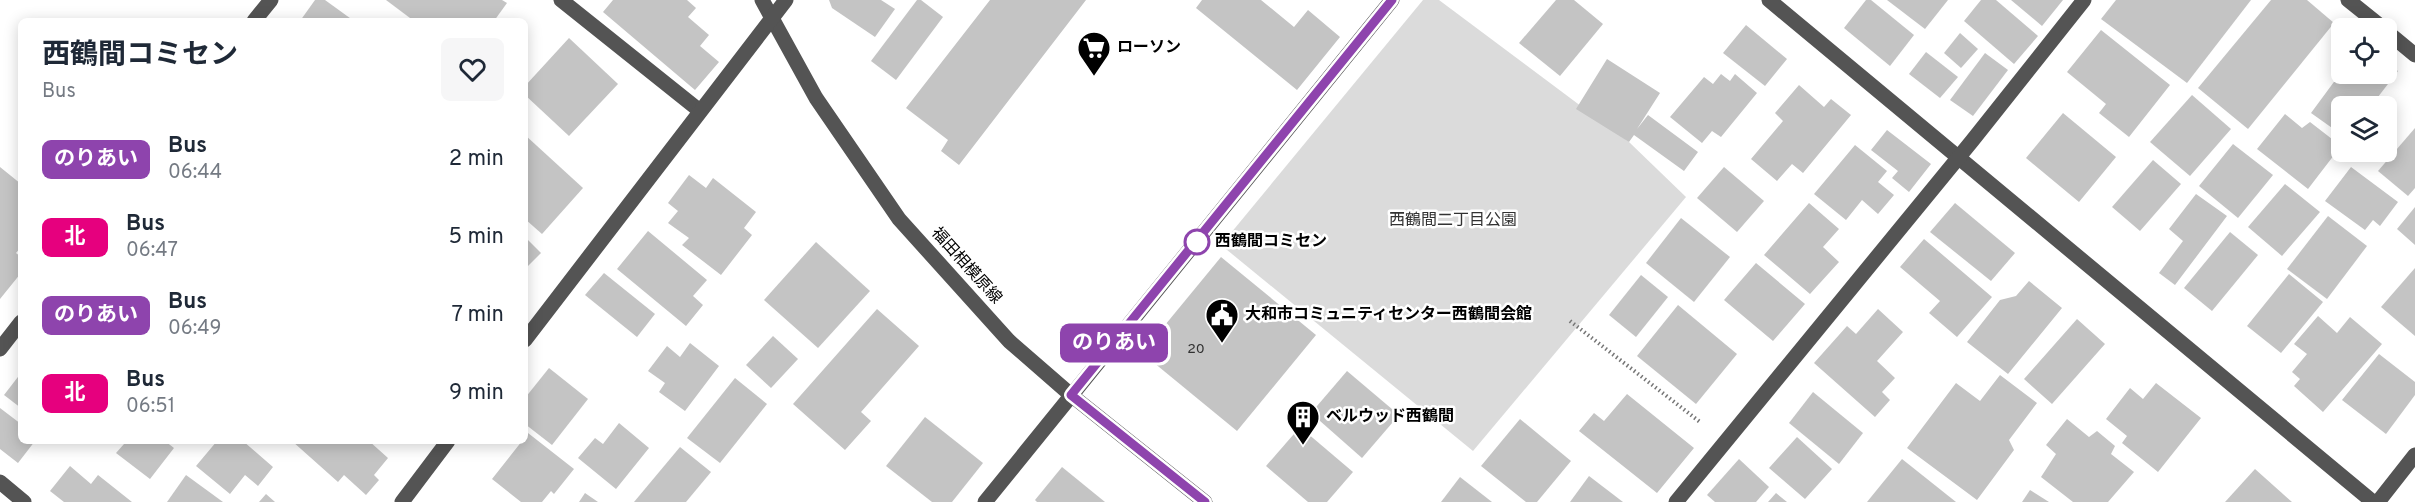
<!DOCTYPE html>
<meta charset="utf-8">
<style>
body{margin:0;font-family:Overpass,"Noto Sans JP",sans-serif;background:#f6f6f7;color:#1f2937;height:100vh;display:flex;flex-direction:column;font-size:22px;white-space:nowrap}
*{box-sizing:border-box;margin:0}
p{font-size:20px;color:#747a83}
.icon{flex:none;width:33px;height:33px;fill:none;stroke:currentColor;stroke-width:2;stroke-linecap:round;stroke-linejoin:round}
.map{position:relative;flex:1;overflow:hidden}
.drawer{position:absolute;left:18px;top:18px;width:510px;height:426px;display:flex;flex-direction:column;background:#fff;border-radius:9px;box-shadow:0 3px 15px #0003}
.drawer>*{flex:none}
.badge{padding:0 12px;border-radius:9px;font-size:21px;line-height:39px}
.controls{position:absolute;left:2331px;top:18px;display:grid;gap:12px}
.controls a{display:grid;place-items:center;width:66px;height:66px;border-radius:9px;background:#fff;box-shadow:0 3px 15px #0003;font-size:30px}
.map>.badge{position:absolute;translate:-50% -50%;box-shadow:0 0 0 3px #fff}
.round{display:grid;place-items:center;flex:none;width:63px;height:63px;border-radius:9px;background:#f6f6f7}
.head{display:flex;align-items:center;justify-content:space-between;height:102px;padding:0 24px}
h1{font-size:28px;font-weight:700;line-height:45px}
ul{padding:0;list-style:none}
li{display:flex;align-items:center;gap:18px;height:78px;padding:0 24px}
li div{flex:1}
li b{display:block;font-size:22px}
li em{font-style:normal}
li .badge{min-width:66px;font-weight:700;text-align:center}
.map>svg:first-child{display:block}
</style>
<div class="map">
<svg width="2415" height="502" viewBox="0 0 2415 502">
<rect width="100%" height="100%" fill="#fff"/>
<path fill="#dbdbdb" d="M1423,0H1439L1629,142L1686,197L1473,451L1221,245Z"/>
<g fill="#c4c4c4">
<path d="M315,0H325L354,21H300Z"/>
<path d="M386,0H502L507,3L494,21H414Z"/>
<path d="M613,0H687L696,8L688,17L709,35L700,46L719,62L695,90L603,12Z"/>
<path d="M829,0H881L895,9L875,37L832,8Z"/>
<path d="M917,0H921L943,17L896,80L871,61Z"/>
<path d="M990,0H1086L959,165L941,151L948,140L906,108Z"/>
<path d="M1202,0H1261L1294,27L1308,10L1340,37L1297,90L1196,8Z"/>
<path d="M1556,0H1574L1603,24L1560,76L1519,43Z"/>
<path d="M1866,0H1871L1914,35L1890,66L1844,28Z"/>
<path d="M1887,0H1948L1925,29Z"/>
<path d="M1981,0H1996L2038,36L2014,64L1964,21Z"/>
<path d="M2011,0H2063L2042,26Z"/>
<path d="M2116,0H2251L2187,83L2101,19Z"/>
<path d="M2271,0H2307L2334,23L2248,129L2198,88Z"/>
<path d="M1746,25L1787,59L1765,86L1723,53Z"/>
<path d="M2101,30L2170,85L2129,137L2099,113L2106,104L2067,72Z"/>
<path d="M1960,33L1978,49L1961,68L1944,53Z"/>
<path d="M569,38L618,84L569,136L525,95V86Z"/>
<path d="M1926,52L1958,77L1940,98L1909,74Z"/>
<path d="M1985,53L2008,70L1973,116L1950,100Z"/>
<path d="M1607,59L1660,93L1637,129L1648,115L1698,152L1684,171L1634,135L1629,142L1576,109Z"/>
<path d="M2386,62L2398,71L2371,106H2342V135L2311,113L2342,71V74H2351L2355,76L2357,74H2386Z"/>
<path d="M1721,74L1730,81L1735,74L1757,93L1721,137L1712,131L1702,143L1670,117L1704,77L1713,84Z"/>
<path d="M1799,85L1824,107L1831,99L1851,115L1803,173L1792,164L1777,181L1751,159L1783,121L1775,113Z"/>
<path d="M2192,95L2231,129L2190,176L2150,142Z"/>
<path d="M2063,113L2116,157L2079,202L2026,158Z"/>
<path d="M2285,114L2302,128L2310,122L2341,146L2308,189L2257,149Z"/>
<path d="M2415,128V188L2408,196L2378,171Z"/>
<path d="M1887,130L1931,164L1909,192L1892,178L1898,171L1871,150Z"/>
<path d="M525,135L583,188L542,234L525,219Z"/>
<path d="M2233,144L2273,175L2238,218L2199,186Z"/>
<path d="M1855,145L1887,171L1878,182L1894,195L1878,214L1862,200L1846,220L1814,194Z"/>
<path d="M2153,160L2181,184L2140,231L2112,207Z"/>
<path d="M0,167L21,184V247L16,253L21,257V273L0,299Z"/>
<path d="M1724,167L1764,201L1737,232L1697,198Z"/>
<path d="M2351,167L2398,202L2380,226L2373,220L2365,230L2325,201Z"/>
<path d="M689,175L706,188L713,178L756,212L744,228L752,235L721,275L682,245L689,238L668,223L678,211L668,203Z"/>
<path d="M2285,184L2320,212L2282,256L2248,227Z"/>
<path d="M2196,194L2227,216L2175,285L2159,273L2183,241L2169,229Z"/>
<path d="M1809,203L1839,229L1823,247L1839,262L1810,294L1764,255Z"/>
<path d="M1955,203L2015,253L1991,281L1930,232Z"/>
<path d="M2415,207V245L2397,229Z"/>
<path d="M2328,216L2367,246L2327,299L2287,269Z"/>
<path d="M1681,218L1730,257L1694,302L1646,263Z"/>
<path d="M648,231L707,280L693,296L703,305L686,326L617,269Z"/>
<path d="M2230,232L2258,255L2212,311L2184,288Z"/>
<path d="M525,237L541,253L525,269Z"/>
<path d="M1924,239L1992,297L1957,337L1929,313L1940,301L1900,267Z"/>
<path d="M816,242L870,291L818,348L764,300Z"/>
<path d="M1221,257L1316,335L1237,431L1142,353Z"/>
<path d="M1756,263L1805,304L1773,341L1724,300Z"/>
<path d="M2415,268V336L2381,307Z"/>
<path d="M604,273L655,314L637,337L585,295Z"/>
<path d="M2289,274L2323,302L2281,353L2247,326Z"/>
<path d="M1641,275L1668,297L1636,337L1609,315Z"/>
<path d="M2029,281L2062,308L2008,374L1967,342L2000,300L2016,296Z"/>
<path d="M1678,305L1737,354L1696,404L1637,356Z"/>
<path d="M877,309L919,346L861,412L871,421L845,450L793,404Z"/>
<path d="M1878,309L1903,332L1877,361L1895,378L1882,392L1890,400L1875,417L1814,363L1847,326L1856,334Z"/>
<path d="M2318,316L2337,333L2350,317L2382,344L2323,412L2294,386L2300,379L2292,372L2307,354L2294,344Z"/>
<path d="M2077,319L2105,344L2052,404L2024,379Z"/>
<path d="M773,336L798,359L771,388L746,365Z"/>
<path d="M690,343L719,366L685,411L659,392L665,383L648,371L667,346L680,357Z"/>
<path d="M2379,354L2415,382V395L2386,434L2342,400Z"/>
<path d="M549,368L588,399L552,445L525,424V398Z"/>
<path d="M1347,371L1399,415L1362,458L1311,413Z"/>
<path d="M21,373V408L4,395Z"/>
<path d="M2000,375L2037,403L2009,440L2014,450L1977,500L1907,448L1956,383L1980,401Z"/>
<path d="M735,378L767,404L720,463L687,438Z"/>
<path d="M2156,383L2201,418L2158,472L2122,443L2127,436L2106,419L2130,388L2143,399Z"/>
<path d="M1813,392L1863,433L1839,464L1789,423Z"/>
<path d="M1627,394L1694,448L1657,493L1579,431L1594,413L1604,421Z"/>
<path d="M0,408L21,424V441H35L18,463L0,449Z"/>
<path d="M925,417L983,463L952,502H932L886,466Z"/>
<path d="M1520,419L1571,461L1537,502H1526L1481,466Z"/>
<path d="M2067,419L2089,437L2097,431L2115,446L2111,454L2134,472L2108,502H2073L2041,477L2056,454L2046,445Z"/>
<path d="M619,423L649,448L616,489L578,458L595,438L603,444Z"/>
<path d="M1300,427L1353,472L1327,502H1308L1266,466Z"/>
<path d="M528,433L574,469L554,494L551,491L542,502H521L492,479L522,441H525Z"/>
<path d="M1797,437L1832,469L1805,499L1769,468Z"/>
<path d="M120,441H165L174,448L150,479L116,453L124,444Z"/>
<path d="M217,441H243L273,467L258,486L245,475L230,494L196,466Z"/>
<path d="M292,441H369L388,458L374,475L379,480L366,495L344,475L338,482Z"/>
<path d="M680,447L711,472L686,502H634Z"/>
<path d="M1739,459L1769,487L1756,502H1715L1707,495Z"/>
<path d="M1902,459L1956,502H1867Z"/>
<path d="M70,466L91,484L98,475L132,502H64L50,491Z"/>
<path d="M1062,467L1105,502H1037L1035,500Z"/>
<path d="M2255,469L2292,502H2225Z"/>
<path d="M186,475L223,502H167Z"/>
<path d="M1589,476L1623,502H1570Z"/>
<path d="M1460,477L1492,502H1441Z"/>
<path d="M2030,490L2049,502H2022Z"/>
<path d="M585,493L598,502H579Z"/>
<path d="M1776,493L1787,502H1768Z"/>
<path d="M266,494L275,502H259Z"/>
</g>
<g fill="none" stroke-linecap="round" stroke-linejoin="round">
<path stroke="#767676" stroke-width="4" stroke-dasharray="1.5 3" stroke-linecap="butt" d="M1570,321L1700,422"/>
<g stroke="#545454" stroke-width="15">
<path d="M561,0L700,111"/>
<path d="M762,0L816,98L899,219L1009,341L1071,395L1205,502"/>
<path d="M1769,0L2373,502"/>
<path d="M2348,0L2383,28"/>
<path d="M254,21L271,0"/>
<path d="M2386,31L2415,55"/>
<path d="M525,340L786,0"/>
<path d="M0,349L21,322"/>
<path d="M0,482L24,502"/>
<path d="M402,502L448,441"/>
<path d="M985,502L1392,0"/>
<path d="M1676,502L1972,141L2084,0"/>
<path d="M2378,502L2415,455"/>
</g>
</g>
<g fill="none" stroke-linecap="round" stroke-linejoin="round">
<g stroke="#fff" stroke-width="14">
<path id="line" d="M1205,502L1071,395L1392,0"/>
</g>
<use href="#line" stroke="#8e44ad" stroke-width="9"/>
</g>
<defs>
<g id="supermarket-pin" transform="scale(1.725)"><path d="M0 17L-7.5 6A9.5 9.5 0 1 1 7.5 6Z" fill="#000" stroke="#fff"/><path d="M-6-5.5h2.5l.6 2H6L4.5 2H-2.5L-4.4-4H-6ZM-1.5 3.2a1.3 1.3 0 1 0 .1 0ZM3 3.2a1.3 1.3 0 1 0 .1 0Z" fill="#fff"/></g>
<g id="civic-pin" transform="scale(1.725)"><path d="M0 17L-7.5 6A9.5 9.5 0 1 1 7.5 6Z" fill="#000" stroke="#fff"/><path d="M-.6-6.5H3V-4.5H.6V-3L4-1V1h2V6H-6V1h2V-1L-.6-3ZM-1.2 2.5V6h2.4V2.5Z" fill="#fff"/></g>
<g id="building-pin" transform="scale(1.725)"><path d="M0 17L-7.5 6A9.5 9.5 0 1 1 7.5 6Z" fill="#000" stroke="#fff"/><path d="M-4-6H4V6H1V3H-1V6H-4ZM-2.5-4.3h1.7v1.8h-1.7ZM.8-4.3h1.7v1.8H.8ZM-2.5-1h1.7V.8h-1.7ZM.8-1h1.7V.8H.8Z" fill="#fff"/></g>
</defs>
<g fill-rule="evenodd">
<use href="#supermarket-pin" x="1094" y="48"/>
<use href="#civic-pin" x="1222" y="315"/>
<use href="#building-pin" x="1303" y="417"/>
</g>
<circle fill="#fff" stroke="#8e44ad" stroke-width="3" cx="1197" cy="242" r="12"/>
<g text-anchor="middle" dominant-baseline="central" stroke-width="5" stroke-linejoin="round" paint-order="stroke">
<g font-size="14" fill="#313131">
<text x="1196" y="349">20</text>
</g>
<g font-size="16" font-weight="bold" fill="#000" stroke="#fff" text-anchor="start">
<text x="1117" y="48">ローソン</text>
<text x="1245" y="315">大和市コミュニティセンター西鶴間会館</text>
<text x="1326" y="417">ベルウッド西鶴間</text>
</g>
<g font-size="16" fill="#323232" stroke="#fff">
<text x="1453" y="221">西鶴間二丁目公園</text>
</g>
<g font-size="16" font-weight="bold" fill="#000" stroke="#fff" text-anchor="start">
<text x="1215" y="242">西鶴間コミセン</text>
</g>
<g font-size="16" fill="#000" stroke="#fff">
<text transform="translate(966 266) rotate(48)">福田相模原線</text>
</g>
</g>
</svg>
<div class="controls">
<a><svg class="icon" aria-label="locate" viewBox="0 0 24 24"><circle cx="12" cy="12" r="6"/><path d="M12 2v4M12 18v4M2 12h4M18 12h4"/></svg></a>
<a><svg class="icon" aria-label="layers" viewBox="0 0 24 24"><path d="M12 4l9 5-9 5-9-5zM3 14l9 5 9-5"/></svg></a>
</div>
<b class="badge" style="left:1114px;top:343px;background:#8e44ad;color:#fff">のりあい</b>
<section class="drawer">
<div class="head"><div><h1>西鶴間コミセン</h1><p>Bus</p></div><a class="round"><svg class="icon" aria-label="heart" viewBox="0 0 24 24"><path d="M12 20l-8-8c-3-5 5-10 8-4 3-6 11-1 8 4z"/></svg></a></div>
<ul>
<li><span class="badge" style="background:#8e44ad;color:#fff">のりあい</span><div><b>Bus</b><p>06:44</p></div><em>2 min</em></li>
<li><span class="badge" style="background:#e6007e;color:#fff">北</span><div><b>Bus</b><p>06:47</p></div><em>5 min</em></li>
<li><span class="badge" style="background:#8e44ad;color:#fff">のりあい</span><div><b>Bus</b><p>06:49</p></div><em>7 min</em></li>
<li><span class="badge" style="background:#e6007e;color:#fff">北</span><div><b>Bus</b><p>06:51</p></div><em>9 min</em></li>
</ul>
</section>
</div>
